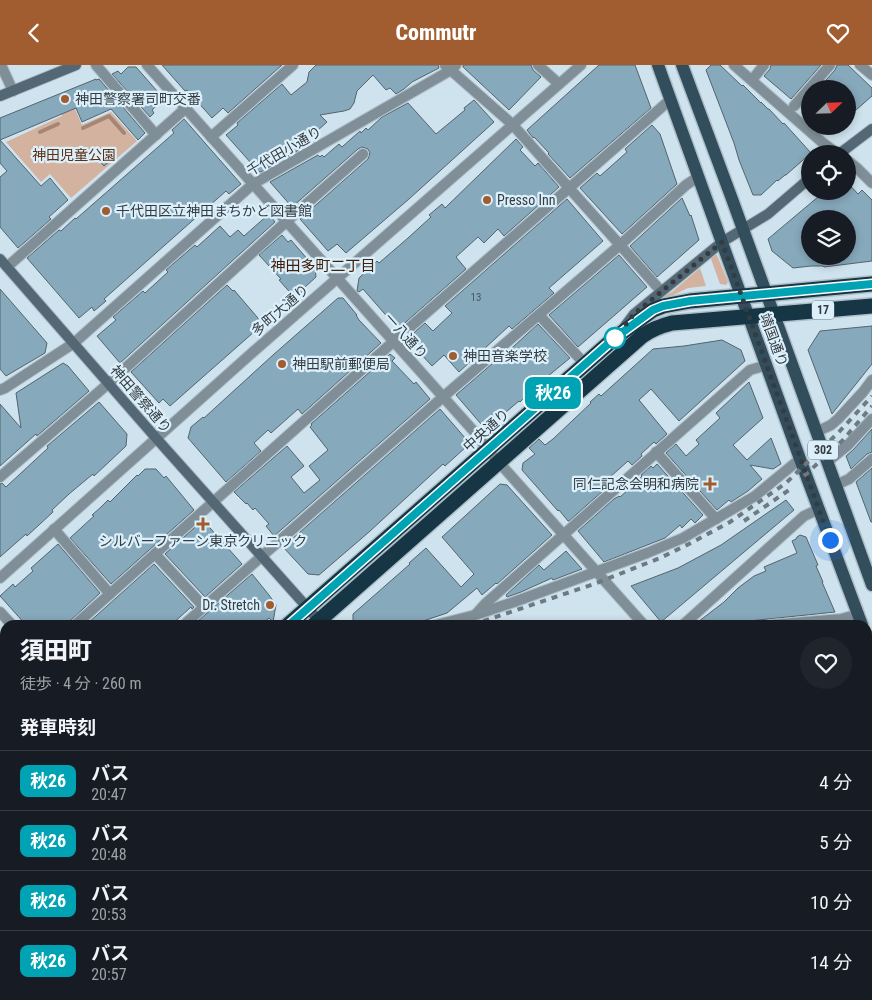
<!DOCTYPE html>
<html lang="ja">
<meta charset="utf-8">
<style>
body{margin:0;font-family:"Roboto Condensed","Noto Sans JP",sans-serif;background:#20242c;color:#f1f3f6;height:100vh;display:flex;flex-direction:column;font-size:19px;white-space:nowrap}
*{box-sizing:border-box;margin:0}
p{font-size:16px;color:#9ea1a6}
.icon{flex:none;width:28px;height:28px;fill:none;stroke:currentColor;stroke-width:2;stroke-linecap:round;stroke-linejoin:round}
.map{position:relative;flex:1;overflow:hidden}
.panel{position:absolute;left:0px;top:555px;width:872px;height:380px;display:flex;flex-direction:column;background:#171b24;border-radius:15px 15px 0 0;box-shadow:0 2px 8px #0003}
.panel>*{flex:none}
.badge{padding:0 10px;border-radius:8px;font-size:18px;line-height:32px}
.needle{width:32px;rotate:67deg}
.buttons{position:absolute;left:801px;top:15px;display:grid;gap:10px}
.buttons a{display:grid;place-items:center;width:55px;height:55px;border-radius:50%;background:#171b24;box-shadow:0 2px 8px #0003;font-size:25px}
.you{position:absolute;width:25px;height:25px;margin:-12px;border:4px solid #fff;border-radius:50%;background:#1a73e8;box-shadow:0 0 0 8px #1a73e833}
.map>.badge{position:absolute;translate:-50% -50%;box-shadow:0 0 0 2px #fff}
h2{padding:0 20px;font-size:19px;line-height:45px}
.round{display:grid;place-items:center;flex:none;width:52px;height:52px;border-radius:26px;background:#20242c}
.overview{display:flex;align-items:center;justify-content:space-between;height:85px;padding:0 20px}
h1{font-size:24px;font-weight:800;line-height:38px}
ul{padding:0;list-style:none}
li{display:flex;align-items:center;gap:15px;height:60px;padding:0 20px;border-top:1px solid #363941}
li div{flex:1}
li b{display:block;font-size:19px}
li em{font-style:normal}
li .badge{min-width:55px;font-weight:700;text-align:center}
header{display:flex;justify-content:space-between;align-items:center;height:65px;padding:0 20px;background:#a15c30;color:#fff;font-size:22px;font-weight:800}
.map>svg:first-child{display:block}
</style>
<header><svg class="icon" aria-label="back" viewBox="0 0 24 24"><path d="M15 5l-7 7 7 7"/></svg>Commutr<svg class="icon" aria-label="heart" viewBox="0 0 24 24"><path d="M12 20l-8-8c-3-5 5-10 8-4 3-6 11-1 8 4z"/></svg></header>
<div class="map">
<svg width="872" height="935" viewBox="0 0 872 935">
<rect width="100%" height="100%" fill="#cfe3ee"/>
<g fill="#d4b2a0">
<path d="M73,39L82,60L111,47L137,76L71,133L50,109L41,117L6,77L62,51L60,44Z"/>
<path d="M715,190H717L728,217L726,220L720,219L711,194Z"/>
<path d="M700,203L706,221L688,223L663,235L660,233L672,227Z"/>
<path d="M110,930H184L178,935H114Z"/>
</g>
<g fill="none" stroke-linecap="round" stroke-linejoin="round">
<g stroke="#a58574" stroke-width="4">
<path d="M83,63L109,51L124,68"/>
<path d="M40,67L58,59"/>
</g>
</g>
<g fill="#87a9bc" stroke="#53656e" fill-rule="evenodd">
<path d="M162,0H282L228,48L223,43L212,53L187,25L185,26Z"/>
<path d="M316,0H438L439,3L412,17L404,24L396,29L390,23L386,25L373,10L357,26L354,38L350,44L344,46L320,50L327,57L306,76L309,79L261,107H259L226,70L238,60L237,58L282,19L291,30L307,17L309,7Z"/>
<path d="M463,0H531L533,5L541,12L509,45L463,2Z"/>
<path d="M599,0H635L651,43L570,113L548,89L549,88L534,72L533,73L527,65Z"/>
<path d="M711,0H720L742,21L743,20L761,38V37L768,44H769L783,59L784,58L811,88L786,110H785L778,116L777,115L761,130H753L739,95L734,78L706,5Z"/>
<path d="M771,0H821L791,34L764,11L770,4Z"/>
<path d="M837,0H848L872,23V31L848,52V24H818L835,5Z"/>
<path d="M128,2H136L164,34L152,45L154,48L150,52L112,9L118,6L121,9Z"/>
<path d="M96,14V15L99,14L145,68L138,75L111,44L82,57L76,43L0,75L41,121L50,113L68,135L49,152L51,154L18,183L0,162V112L7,106L0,98V53Z"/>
<path d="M474,35L494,57L409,134L346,188L337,179L328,186L300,154L368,94L370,88L368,84L362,82L358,84L292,142L270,117L318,90L320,92L322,90L324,92L339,79L342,82L360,66L361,68L366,63L368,65L382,52L408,38L436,69L465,45L464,43Z"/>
<path d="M184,54L241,119L229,129L226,126L104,234L106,236L94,246L92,242L79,253L27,193L59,165L61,166L75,153L76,154L174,68L172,65Z"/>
<path d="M652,60L660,69L677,119L622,169L580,123L597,108L600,111L627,87L625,84Z"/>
<path d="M516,74L523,82L520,85L535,101L538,98L559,122L504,171L498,164L484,178L478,172L456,192L466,204L398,264L363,224L359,227L357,226L359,213L377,196L379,198L408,173L431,152L429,150L442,139L445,143Z"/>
<path d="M106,85L113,93L104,101L97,93Z"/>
<path d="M848,118L858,129L862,125L872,135V196L824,202L823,201H811L793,203L772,186L768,174L825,126H848ZM810,154H848V191H810Z"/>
<path d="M682,133L690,151L691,150L699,175L657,212L630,181Z"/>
<path d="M567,134L603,176L549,223L554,228L512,264L509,261L459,307L444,290L432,301L407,274L425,258L433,266L452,248L445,241Z"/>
<path d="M269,149L275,157L120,298L97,271L116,255L113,252L143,226L145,228L168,207L166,205L195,180L197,182L220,161L230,172L238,165L244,171Z"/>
<path d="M282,170L288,177L291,175L315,203L316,212L304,223L305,224L295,233L279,215L281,214L259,190Z"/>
<path d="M619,190L647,222L578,282L549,250Z"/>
<path d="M227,220L233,226L234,225L263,259L170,341L163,334L159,338L131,307Z"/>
<path d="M0,224L47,278L45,288L6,311L0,304Z"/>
<path d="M338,233H343L357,250H356L359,255L381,278L302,349L298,344L271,368L268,365L254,378L261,386L226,417L188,373L191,362L203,352L204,353L273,290Z"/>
<path d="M538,259L570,293L536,321L520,337L519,336L506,347L505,346L488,361L481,359L456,330L493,298L501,293Z"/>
<path d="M872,261V299L832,349L808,285L820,266Z"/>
<path d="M722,275L741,285L745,296L679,356L651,324L639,335L667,369L656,379L654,377L641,389L642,391L632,400L628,396L601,420L605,424L569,456H568L559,445L558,446L522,405L523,398L535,389L529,383L539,374L545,380L553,374L591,338L590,337L599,329L601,331L653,284L684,281Z"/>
<path d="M390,289L395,293L392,296L414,319L416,317L430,334L274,471L266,461L269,459L255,443L253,445L247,438L246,439L234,427L287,381L304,401L291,412L304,428L320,415L309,401L328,385L310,362L312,360L311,359Z"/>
<path d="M63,298L68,301L89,326L37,371L36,369L0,401V339L21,363L16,328Z"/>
<path d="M749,317L763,353L733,380L747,395L771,373L781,399L773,404L750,400L762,414L748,426L731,437L729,435L717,445L666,388L676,379L686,391L699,379L696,375L720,353L716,348Z"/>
<path d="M99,337L127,369L126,381L94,411L93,409L69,429L52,445L53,447L27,471L26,469L0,492V419L2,418L6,422L48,383L47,381Z"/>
<path d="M440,344L466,374V382L445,401L443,399L369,467L319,510L308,509L283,482Z"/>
<path d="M872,364V387L867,389L851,404L846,391L853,385Z"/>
<path d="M657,399L703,450L695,458L691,454L682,463L680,460L665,473L604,497L578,466L614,434L619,431L620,432L637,417L642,411L641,410L651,401L653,403Z"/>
<path d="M872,403V457H871L856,417Z"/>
<path d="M145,404H156L164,413L166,411L194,445L111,519L70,473L94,451L92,450L101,442L108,435L110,437L137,410L138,411Z"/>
<path d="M500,419L507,420L552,470L497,519L496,518L482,530L477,523L447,548L414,559L405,560H353V549L410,499L409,498L426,483L461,522L474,509L442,472Z"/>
<path d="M786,435L794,445L661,557L631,521L678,503L721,480Z"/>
<path d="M203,455L242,499L205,532L165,489Z"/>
<path d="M800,470L806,472L818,500L816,501L823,517H822L835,547L749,556L750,558L694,560L724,537L738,523L754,511L766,506L764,502L797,488L792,476L796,474L797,472Z"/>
<path d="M58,479L100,528L69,557L67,556L63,560H26L0,531L13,519L15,522L33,506L31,503Z"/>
<path d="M566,486L582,504L553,515L552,513L521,527L507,532L506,530L539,500L544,505Z"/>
<path d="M154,499L194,542L192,544L191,542L171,560H100L87,559Z"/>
<path d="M252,509L269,530L276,540L273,557L269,553L261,560H200L198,556Z"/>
</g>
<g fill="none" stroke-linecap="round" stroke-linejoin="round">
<g stroke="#adbec8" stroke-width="12">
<g id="street">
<path d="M1,0L13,26"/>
<path d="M96,0L156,70"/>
<path d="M147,0L478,371L488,385L644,560"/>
<path d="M445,0L512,59L661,226"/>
<path d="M538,0L559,19"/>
<path d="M734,0L823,78L838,89"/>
<path d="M860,0L872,10"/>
<path d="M752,15L764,0"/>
<path d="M794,41L830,0"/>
<path d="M211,72L293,0"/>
<path d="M848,96L858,104L872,118"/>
<path d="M7,202L186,43"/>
<path d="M539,250L585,299"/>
<path d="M0,325L5,323L74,278L253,119L451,5L456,0"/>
<path d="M816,367L831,360L838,354L863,327L872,315"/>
<path d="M656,387L716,454"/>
<path d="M827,397L848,380L872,354"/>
<path d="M0,412L109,318L287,156L363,89"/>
<path d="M836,420L849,414L872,394"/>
<path d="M54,464L110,529"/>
<path d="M155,489L204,542"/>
<path d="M0,513L253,287L581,0"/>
<path d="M0,547L12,560"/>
<path d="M476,549L485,539L750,305L767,300"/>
<path d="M75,560L393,277L671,34"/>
<path d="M185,560L187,557L443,332L620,180L686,120L698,112"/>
<path d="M436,560L475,550L514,537L647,488L683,473L755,431L800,394"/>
<path d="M683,560L804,451L819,444"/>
<path d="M771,560L841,554L859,549"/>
<path d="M0,577H5"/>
<path d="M868,635H872"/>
<path d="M0,690H5"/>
<path d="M0,720L5,715"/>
<path d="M868,758L872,757"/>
<path d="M868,813L872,818"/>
<path d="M233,930L238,935"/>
<path d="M346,930L351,935"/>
<path d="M454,930L458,935"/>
<path d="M557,930L561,935"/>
<path d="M812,930L817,935"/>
<path d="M255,935L261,930"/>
<path d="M492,935L497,930"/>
</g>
</g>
<g stroke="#adbec8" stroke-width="12">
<g id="secondary">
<path d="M0,31L76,0"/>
<path d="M839,89L872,64"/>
<path d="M0,194L156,373L322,559"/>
<path d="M625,261L634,249L722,177L768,149L810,113"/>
<path d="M0,900L5,906"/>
<path d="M27,930L32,935"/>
<path d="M649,930L654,935"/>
</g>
</g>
<g stroke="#adbec8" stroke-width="15">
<g id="primary">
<path d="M658,0L800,394L862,560"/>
<path d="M682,0L732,134L872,520"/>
<path d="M868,575L872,588"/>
</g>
</g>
<g stroke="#adbec8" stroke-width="18">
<g id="highway">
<path d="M288,560L616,272L653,245L663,241L690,236L872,219"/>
<path d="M314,560L642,271C652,264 660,261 672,258L872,241"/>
<path d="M0,813L5,808"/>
<path d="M0,837L5,832"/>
</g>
</g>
<use href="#street" stroke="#808f97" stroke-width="10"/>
<use href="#secondary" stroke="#536874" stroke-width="10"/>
<use href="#primary" stroke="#324d5b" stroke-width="12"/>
<use href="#highway" stroke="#163646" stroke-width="15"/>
<g stroke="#6d7a81" stroke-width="4" stroke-dasharray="6 6" stroke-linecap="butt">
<path d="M804,411L843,375L872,341"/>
<path d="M744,456L789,425"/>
<path d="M472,560L594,519L660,493L689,479L730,457L786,418L839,367L872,331"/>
<path d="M868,568L872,567"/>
<path d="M868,583L872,582"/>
<path d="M0,589H5"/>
<path d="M868,598L872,597"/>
<path d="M0,608H5"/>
<path d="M868,610L872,609"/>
<path d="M868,618L872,617"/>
<path d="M0,634H5"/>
<path d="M0,665H5"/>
<path d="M0,672H5"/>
</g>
</g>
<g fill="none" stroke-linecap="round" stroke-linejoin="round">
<g stroke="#fff" stroke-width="11">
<path id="line" d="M289,560L616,272L653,245L663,241L690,236L872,219"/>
</g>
<use href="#line" stroke="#00a3b4" stroke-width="8"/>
<path stroke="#343c41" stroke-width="5" stroke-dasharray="0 9" d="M615,273L634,249L722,177L830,475"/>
</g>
<g fill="#a15c30" stroke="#dcf0fb" stroke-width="2">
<circle cx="65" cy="34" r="5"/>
<circle cx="487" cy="135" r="5"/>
<circle cx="106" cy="146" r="5"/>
<circle cx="453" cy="291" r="5"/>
<circle cx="282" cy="299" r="5"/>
<path d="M707.5 411.5h5v5h5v5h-5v5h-5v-5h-5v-5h5z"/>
<path d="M200.5 451.5h5v5h5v5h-5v5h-5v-5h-5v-5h5z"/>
<circle cx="270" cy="540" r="5"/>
</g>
<circle fill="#fff" stroke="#00a3b4" stroke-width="2.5" cx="615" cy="273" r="10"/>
<g text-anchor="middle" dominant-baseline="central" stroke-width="4.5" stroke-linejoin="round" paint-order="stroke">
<g font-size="11" fill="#495760">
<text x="476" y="232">13</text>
</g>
<g fill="#dcf0fb" stroke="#667279" stroke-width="1">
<rect x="812" y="235.5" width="22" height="19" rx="4"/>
<rect x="808" y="375.5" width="30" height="19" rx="4"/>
</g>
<g font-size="12" font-weight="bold" fill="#343c41">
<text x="823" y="245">17</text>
<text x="823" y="385">302</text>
</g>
<g font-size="14" fill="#343c41" stroke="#dcf0fb" text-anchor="start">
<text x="75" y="34">神田警察署司町交番</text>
<text x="497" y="135">Presso Inn</text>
<text x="116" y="146">千代田区立神田まちかど図書館</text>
<text x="463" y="291">神田音楽学校</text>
<text x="292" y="299">神田駅前郵便局</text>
<text x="699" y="419" text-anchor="end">同仁記念会明和病院</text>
<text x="203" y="476" text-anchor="middle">シルバーファーン東京クリニック</text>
<text x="260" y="540" text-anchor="end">Dr. Stretch</text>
</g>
<g font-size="14" fill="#343c41" stroke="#dcf0fb">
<text transform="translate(284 86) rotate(-30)">千代田小通り</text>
<text transform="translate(280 245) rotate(-41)">多町大通り</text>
<text transform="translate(406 271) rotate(48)">一八通り</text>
<text transform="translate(774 275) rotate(70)">靖国通り</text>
<text transform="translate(141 334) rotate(49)">神田警察通り</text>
<text transform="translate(486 365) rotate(-41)">中央通り</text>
</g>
<g font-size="14" fill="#5c3013" stroke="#dcf0fb">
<text x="74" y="90">神田児童公園</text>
</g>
<g font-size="15" fill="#41200b" stroke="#dcf0fb">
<text x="323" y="201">神田多町二丁目</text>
</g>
</g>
</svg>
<div class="buttons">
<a><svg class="needle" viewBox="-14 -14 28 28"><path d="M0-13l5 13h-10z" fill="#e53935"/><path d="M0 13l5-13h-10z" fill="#9ea1a6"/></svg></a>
<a><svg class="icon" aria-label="locate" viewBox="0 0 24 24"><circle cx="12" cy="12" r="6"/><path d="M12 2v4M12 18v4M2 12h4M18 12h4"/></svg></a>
<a><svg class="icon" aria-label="layers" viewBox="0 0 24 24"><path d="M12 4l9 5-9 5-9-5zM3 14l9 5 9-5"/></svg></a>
</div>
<div class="you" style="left:830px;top:475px"></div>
<b class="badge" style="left:553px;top:328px;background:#00a3b4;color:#fff">秋26</b>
<section class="panel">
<div class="overview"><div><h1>須田町</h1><p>徒歩 · 4 分 · 260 m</p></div><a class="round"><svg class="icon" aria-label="heart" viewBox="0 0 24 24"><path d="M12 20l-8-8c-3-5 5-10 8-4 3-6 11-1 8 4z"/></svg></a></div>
<h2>発車時刻</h2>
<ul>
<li><span class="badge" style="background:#00a3b4;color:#fff">秋26</span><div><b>バス</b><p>20:47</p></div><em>4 分</em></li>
<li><span class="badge" style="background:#00a3b4;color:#fff">秋26</span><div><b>バス</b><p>20:48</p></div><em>5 分</em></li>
<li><span class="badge" style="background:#00a3b4;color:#fff">秋26</span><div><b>バス</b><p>20:53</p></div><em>10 分</em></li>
<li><span class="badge" style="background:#00a3b4;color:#fff">秋26</span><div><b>バス</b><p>20:57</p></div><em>14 分</em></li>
</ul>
</section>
</div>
